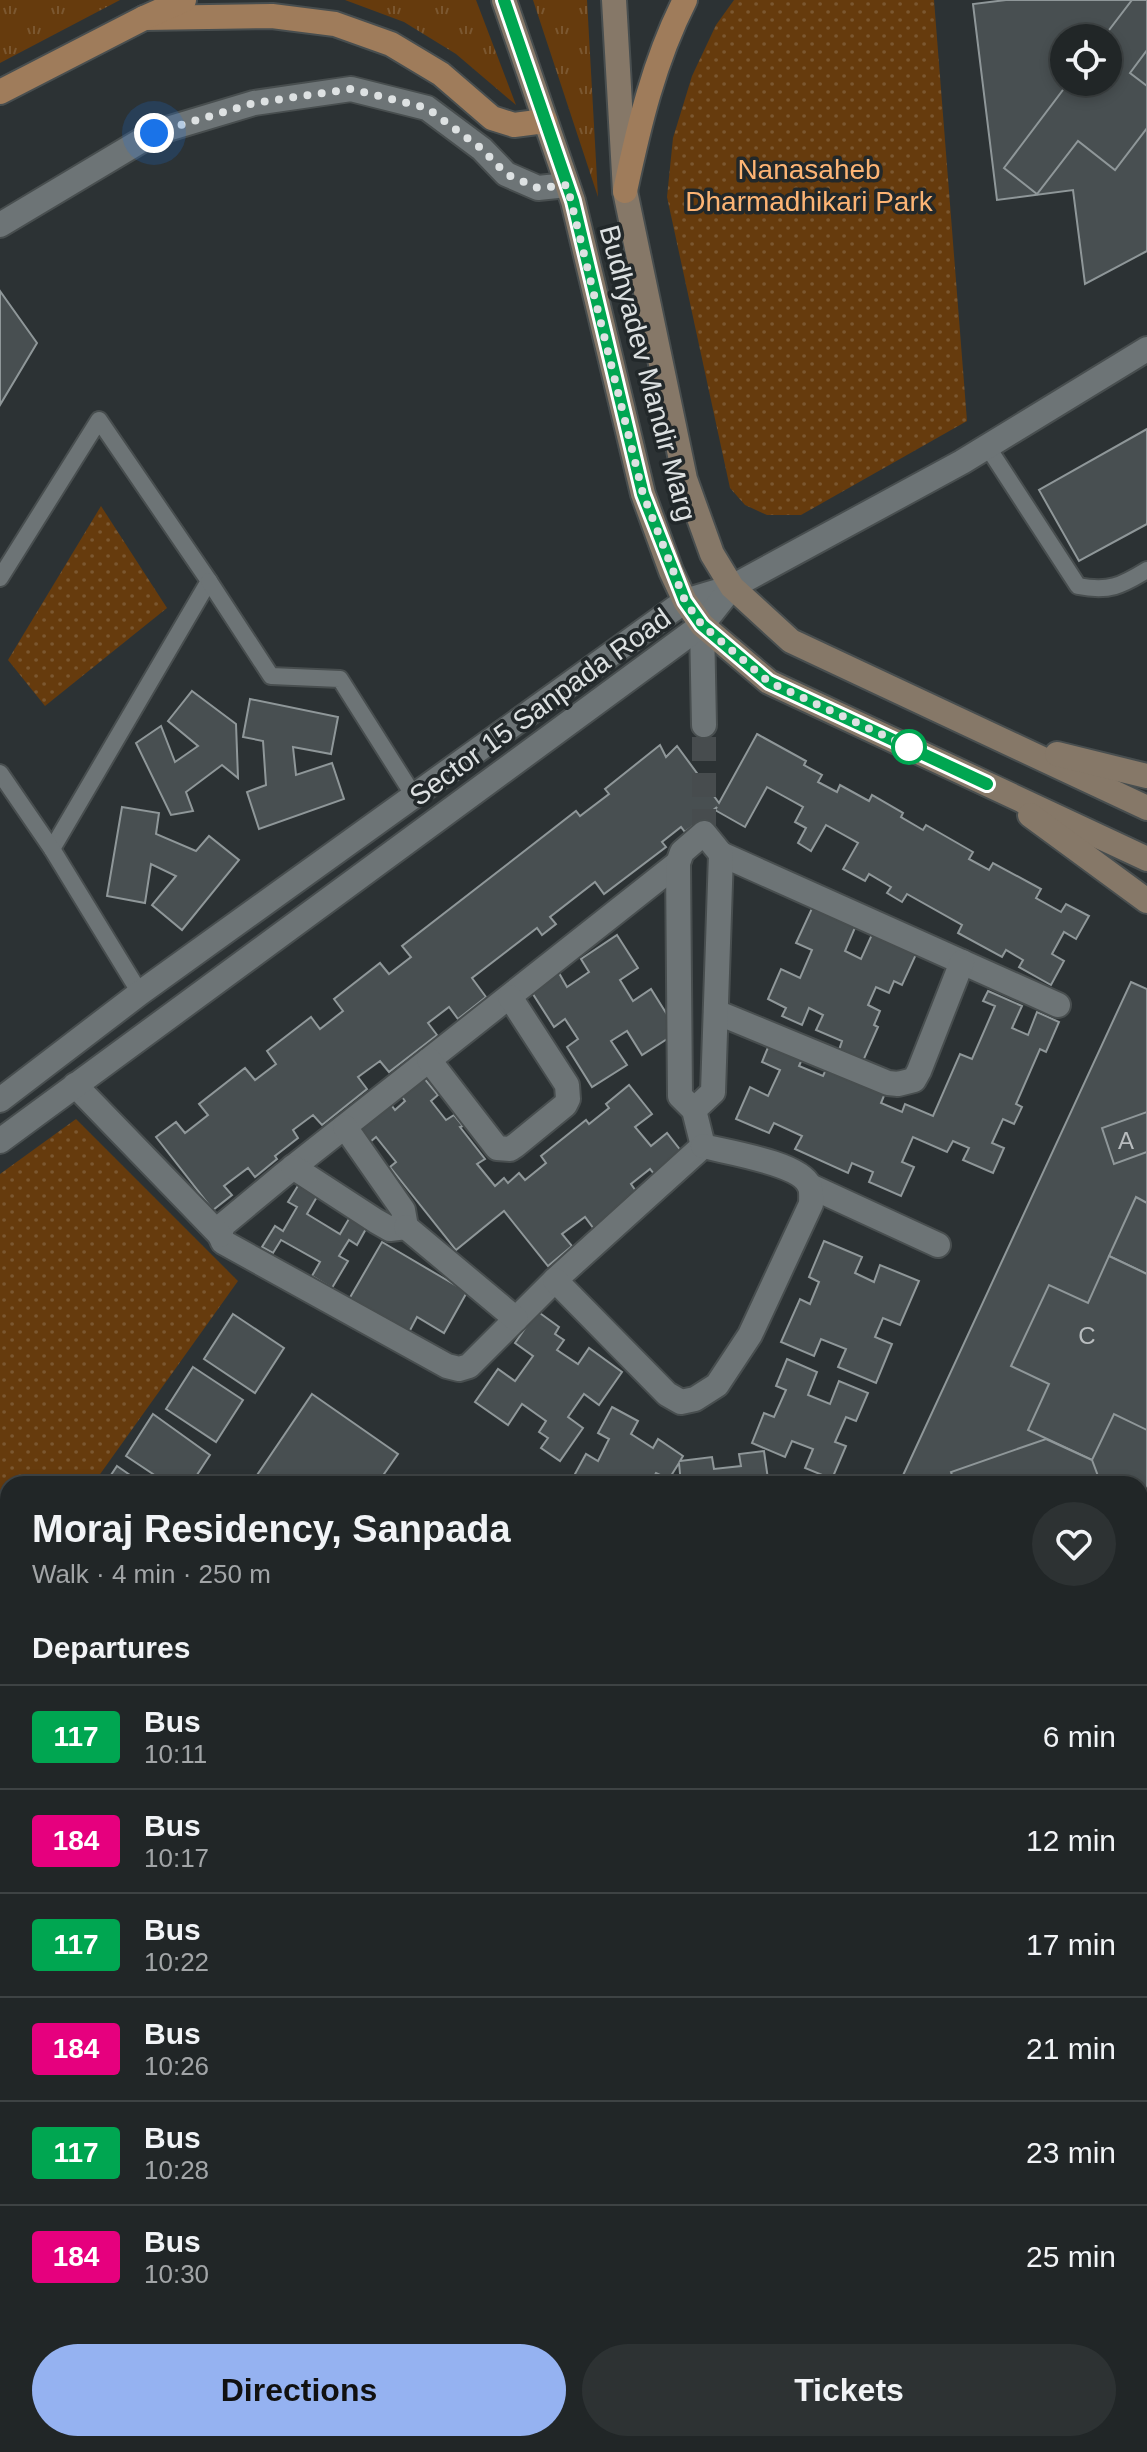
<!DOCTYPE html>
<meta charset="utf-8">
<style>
body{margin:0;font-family:Arial,sans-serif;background:#2d3233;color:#f1f3f6;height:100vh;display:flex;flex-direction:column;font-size:30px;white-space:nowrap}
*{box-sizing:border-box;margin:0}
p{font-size:26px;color:#a2a5a7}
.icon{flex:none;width:44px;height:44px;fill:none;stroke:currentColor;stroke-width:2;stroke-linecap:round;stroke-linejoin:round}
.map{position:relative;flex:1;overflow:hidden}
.details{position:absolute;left:0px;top:1476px;width:1148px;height:976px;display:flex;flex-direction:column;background:#212627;border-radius:24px 24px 0 0;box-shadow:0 4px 12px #0003,0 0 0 2px #3e4344}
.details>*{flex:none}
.badge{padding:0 16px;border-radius:6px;font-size:28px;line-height:52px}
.controls{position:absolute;left:1050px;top:24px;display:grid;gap:16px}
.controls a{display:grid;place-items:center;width:72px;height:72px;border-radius:50%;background:#212627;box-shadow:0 4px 12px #0003,0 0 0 2px #3e4344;font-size:40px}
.you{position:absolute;width:40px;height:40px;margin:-20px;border:6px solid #fff;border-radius:50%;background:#1a73e8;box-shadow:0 0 0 12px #1a73e833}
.map>.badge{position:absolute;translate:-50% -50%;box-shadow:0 0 0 4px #fff}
h2{padding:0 32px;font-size:30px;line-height:72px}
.round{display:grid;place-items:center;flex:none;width:84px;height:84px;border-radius:42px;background:#2d3233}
.headline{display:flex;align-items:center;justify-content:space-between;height:136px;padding:0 32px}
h1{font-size:38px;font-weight:700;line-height:60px}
.action{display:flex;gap:16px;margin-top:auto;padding:16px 32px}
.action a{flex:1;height:92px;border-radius:48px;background:#95b2f1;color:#111;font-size:32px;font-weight:700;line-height:92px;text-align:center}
.action a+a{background:#2d3233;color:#f1f3f6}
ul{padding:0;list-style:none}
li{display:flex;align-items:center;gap:24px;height:104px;padding:0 32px;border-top:2px solid #3e4344}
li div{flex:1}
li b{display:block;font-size:30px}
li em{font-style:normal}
li .badge{min-width:88px;font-weight:700;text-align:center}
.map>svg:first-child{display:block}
</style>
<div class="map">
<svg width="1147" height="2452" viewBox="0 0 1147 2452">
<defs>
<pattern id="grass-tufts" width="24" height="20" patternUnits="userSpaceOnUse" patternTransform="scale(2)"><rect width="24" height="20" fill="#663b0d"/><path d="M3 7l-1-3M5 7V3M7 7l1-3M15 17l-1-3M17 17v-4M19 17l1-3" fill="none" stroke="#7b5730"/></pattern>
<pattern id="park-dots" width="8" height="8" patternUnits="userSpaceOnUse" patternTransform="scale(2)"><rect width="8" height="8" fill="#663b0d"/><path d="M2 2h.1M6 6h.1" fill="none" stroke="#7b5730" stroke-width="1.8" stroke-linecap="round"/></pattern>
</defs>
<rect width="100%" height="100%" fill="#2c3234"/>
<path fill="#303e42" d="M1140,2114H1147V2452H0V2125L8,2129V2444H1140Z"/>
<g fill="url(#grass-tufts)">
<path d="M0,0H120L0,63Z"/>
<path d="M345,0H476L516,105L456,54L404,22Z"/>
<path d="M533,0H587L598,197Z"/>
</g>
<g fill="url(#park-dots)">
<path d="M734,0H934L967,421L801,515H767L745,505L730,488L667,197L673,138L692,76L716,25Z"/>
<path d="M101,506L167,608L45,706L8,660Z"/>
<path d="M76,1119L238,1281L93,1484H8V1604L0,1615V1174Z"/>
</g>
<g fill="#484f51" stroke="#8f9799" stroke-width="2" fill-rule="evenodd">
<path d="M1006,0H1147V251L1085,284L1073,190L997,200L973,4ZM1064,38H1108V82H1064Z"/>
<path d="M1132,0H1147V50L1130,73L1147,86V128L1115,170L1078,141L1037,194L1004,168L1069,82H1108V38H1103Z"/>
<path d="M0,291L37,343L0,405Z"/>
<path d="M1147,429V524L1079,561L1039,490Z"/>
<path d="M192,691L236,724L238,778L222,765L186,792L193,811L171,815L136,743L161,726L175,762L198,746L168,721Z"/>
<path d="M250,699L338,717L331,754L293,747L296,775L332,763L344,799L259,829L247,792L266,785L263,741L243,737Z"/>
<path d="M757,734L806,761L804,765L822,775L818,782L837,792L840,785L869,801L872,795L903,813L901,817L923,830L926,825L973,852L969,859L989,870L993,863L1041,889L1036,898L1061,912L1066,904L1089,916L1076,939L1064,932L1052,954L1064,961L1051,985L1019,967L1023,960L1006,950L1002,957L958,933L962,925L907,894L902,902L887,893L891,887L869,874L865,881L843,869L858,843L826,825L811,851L798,843L806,828L795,822L803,807L767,787L745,827L715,810L717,807L685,832L681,827L662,842L666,847L604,894L595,882L550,917L556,924L542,935L537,928L472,978L486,997L458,1019L449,1007L428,1023L437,1035L389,1072L380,1061L358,1077L367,1089L322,1125L313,1115L293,1130L298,1138L275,1156L277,1159L255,1177L248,1168L224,1186L232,1195L213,1210L156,1137L176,1122L185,1133L208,1115L199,1104L245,1068L255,1080L276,1064L267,1051L311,1017L320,1029L343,1011L334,999L380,963L389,974L411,957L402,946L576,811L580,816L609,794L605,789L660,745L666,757L677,746L719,803Z"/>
<path d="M122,807L159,813L156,834L196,851L209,836L239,860L182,930L152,905L176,876L151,864L145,903L107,896Z"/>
<path d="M814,904L857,923L845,951L861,959L874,930L918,950L902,985L894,981L889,993L876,987L868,1005L880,1011L874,1025L878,1027L863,1061L839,1050L842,1041L816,1030L823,1015L809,1008L802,1025L782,1016L786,1008L768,999L781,969L800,978L812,950L796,943Z"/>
<path d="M617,935L638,968L620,980L633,1001L651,989L678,1032L642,1055L627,1031L611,1041L627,1065L592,1087L567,1047L578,1039L565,1019L554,1027L531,991L559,973L567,987L589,972L581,959Z"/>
<path d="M1131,982L1147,989V1521L1140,1536V1484H899Z"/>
<path d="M988,991L1022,1006L1012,1028L1028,1035L1037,1012L1059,1022L1046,1052L1040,1049L1016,1104L1022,1107L1014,1124L1003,1119L992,1143L1004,1148L993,1173L963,1160L969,1148L953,1141L947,1152L913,1137L902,1162L914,1167L901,1196L869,1182L873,1172L852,1163L848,1173L795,1149L802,1136L774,1123L769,1133L736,1119L750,1087L768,1096L780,1070L762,1062L771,1040L804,1055L799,1066L823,1076L828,1065L886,1091L881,1103L902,1112L905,1104L933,1116L960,1054L972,1059L995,1006L983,1001Z"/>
<path d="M419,1072L438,1095L431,1101L446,1120L454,1115L463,1126L460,1127L485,1159L477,1164L495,1186L504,1178L508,1183L519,1173L525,1180L546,1163L541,1156L586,1120L589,1124L609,1108L606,1104L629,1085L652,1114L635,1127L651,1146L667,1133L685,1156L658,1179L650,1169L631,1184L638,1194L594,1229L585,1217L562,1234L572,1246L548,1266L504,1211L456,1250L390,1167L396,1162L376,1137L370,1142L355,1122L386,1098L395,1110L405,1101L397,1090Z"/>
<path d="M1147,1112V1152L1114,1164L1102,1128Z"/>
<path d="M299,1184L318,1195L307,1214L340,1234L350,1217L367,1227L357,1245L349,1240L339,1256L348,1261L332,1288L312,1276L320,1262L281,1240L273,1253L262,1247L275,1226L283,1231L297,1207L288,1202Z"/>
<path d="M1136,1197L1147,1203V1274L1109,1256Z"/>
<path d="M824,1241L862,1257L855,1273L874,1282L880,1265L919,1281L900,1325L883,1318L875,1337L892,1344L876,1383L838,1367L846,1349L821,1339L814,1356L781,1342L800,1299L810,1304L819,1282L809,1277Z"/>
<path d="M382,1242L467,1292L444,1333L417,1317L407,1336L348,1301Z"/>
<path d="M1109,1256L1147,1274V1430L1114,1414L1092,1460L1028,1430L1049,1384L1011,1366L1049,1285L1088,1303Z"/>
<path d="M537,1311L559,1327L555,1334L564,1340L557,1350L578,1364L589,1348L622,1372L599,1405L584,1394L568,1417L583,1428L560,1461L541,1448L548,1438L539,1432L546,1421L522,1404L508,1425L475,1402L498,1369L515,1381L533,1356L515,1343Z"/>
<path d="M233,1314L284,1348L255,1393L204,1359Z"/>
<path d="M787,1359L817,1372L808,1395L830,1404L839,1381L868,1393L856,1421L846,1417L835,1442L846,1446L832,1479L805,1468L813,1449L792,1441L785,1457L752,1443L764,1413L774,1417L786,1390L776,1386Z"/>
<path d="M193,1367L243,1400L216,1442L166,1409Z"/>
<path d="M312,1394L398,1454L377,1484H251Z"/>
<path d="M612,1407L638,1421L631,1434L653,1448L658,1439L683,1456L680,1461L712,1457L714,1469L741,1466L739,1454L764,1451L768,1479L755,1481L756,1484H681L679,1463L669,1479L656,1473L650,1484H572L570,1483L586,1454L598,1461L609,1439L598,1433Z"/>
<path d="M153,1414L210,1455L191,1484H168L126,1456Z"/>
<path d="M1046,1439L1092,1460L1101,1484H955L951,1472Z"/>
<path d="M117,1466L143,1484H105Z"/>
<path d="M1146,1672L1147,1673V1767L1140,1764V1685Z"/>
<path d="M0,1769L8,1772V1842L0,1839Z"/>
<path d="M1147,1775V1857L1140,1860V1777Z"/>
</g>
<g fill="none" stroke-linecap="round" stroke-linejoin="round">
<path stroke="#474c4e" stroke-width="24" stroke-dasharray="24 12" stroke-linecap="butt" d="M704,833V725"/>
<g stroke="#484e4f" stroke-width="20">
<g id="lane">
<path d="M987,446L1078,586C1109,592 1121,586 1147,570"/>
<path d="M0,578L99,420L209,581L52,849"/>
<path d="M209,581L271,676L340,679L414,796"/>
<path d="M0,773L52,849L140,993"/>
</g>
</g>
<g stroke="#484e4f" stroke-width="28">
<g id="street">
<path d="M0,225L154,133L254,103L351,89L427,108L482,149L506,174L538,188L567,185"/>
<path d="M702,625L704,725"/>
<path d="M721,854L1058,1005"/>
<path d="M678,863L282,1176L223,1225L220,1235L223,1242L447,1366L459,1369L469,1366L555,1280L703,1146"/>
<path d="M716,1012L888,1083L898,1084L914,1080L919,1071L962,962"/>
<path d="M429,1060L497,1148L510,1149L516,1145L565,1105L568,1099L567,1085L510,997"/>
<path d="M75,1085L220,1235"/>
<path d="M0,1100L140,993L685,601L732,587L962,462L1147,349"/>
<path d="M694,1110L713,1092L721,854L704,833L682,852L678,863L680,1096L694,1110L703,1146"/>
<path d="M0,1141L702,625L732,587"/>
<path d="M293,1167L376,1221L390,1229L406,1227L403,1210L345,1127"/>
<path d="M810,1186L938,1245"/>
<path d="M406,1227L516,1319"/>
<path d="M555,1280L667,1394L681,1402L695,1399L717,1385L750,1335L811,1204C811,1199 812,1190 809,1185C799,1163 726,1152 703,1146"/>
<path d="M0,1686L8,1690"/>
<path d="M0,1760L8,1764"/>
<path d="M0,1867L8,1871"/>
<path d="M0,1892L8,1896"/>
<path d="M1140,1974L1147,1975"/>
<path d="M0,1980L8,1966"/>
<path d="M0,2065L8,2069"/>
</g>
</g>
<g stroke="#484e4f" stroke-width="28">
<g id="secondary">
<path d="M504,0L573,201L643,494L671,571L685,601L702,625L769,682L1147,859"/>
<path d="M614,0L625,191L685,479L712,554L732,587L791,641L1147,808"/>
<path d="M1057,754L1147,776"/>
<path d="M1030,815L1147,901"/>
</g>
</g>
<g stroke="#484e4f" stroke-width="28">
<g id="primary">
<path d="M144,18L272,16L335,24L391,44L441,74L492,118L514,125L545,121"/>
<path d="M0,92L144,18L184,0"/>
<path d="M625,191C639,125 654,61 685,0"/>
</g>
</g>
<use href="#lane" stroke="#6d7476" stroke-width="16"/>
<use href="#street" stroke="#6d7476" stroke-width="24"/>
<use href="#secondary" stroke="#867868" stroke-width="24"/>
<use href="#primary" stroke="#9f7c5b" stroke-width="24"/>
</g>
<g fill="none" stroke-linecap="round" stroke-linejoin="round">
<g stroke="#fff" stroke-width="18">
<path id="line" d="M504,0L573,201L643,494L685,601L702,625L769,682L987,784"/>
</g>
<use href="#line" stroke="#00a651" stroke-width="12"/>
<path stroke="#dde1e2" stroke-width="8" stroke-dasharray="0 14.4" d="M154,133L254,103L351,89L427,108L482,149L506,174L538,188L567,185L643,494L685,601L702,625L769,682L909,747"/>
</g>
<circle fill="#fff" stroke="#00a651" stroke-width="4" cx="909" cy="747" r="16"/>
<g text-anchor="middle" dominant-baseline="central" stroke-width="7" stroke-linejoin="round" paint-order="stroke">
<g font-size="24" fill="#b8bcbe">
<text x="1126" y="1140">A</text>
<text x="1087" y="1335">C</text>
</g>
<g font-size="28" fill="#fdb474" stroke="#22282a">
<text x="809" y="169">Nanasaheb<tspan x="809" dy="32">Dharmadhikari Park</tspan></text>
</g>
<g font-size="28" fill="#dde1e2" stroke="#22282a">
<text transform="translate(648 373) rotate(75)">Budhyadev Mandir Marg</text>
<text transform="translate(540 707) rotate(-36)">Sector 15 Sanpada Road</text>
</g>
</g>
</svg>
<div class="controls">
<a><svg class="icon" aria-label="locate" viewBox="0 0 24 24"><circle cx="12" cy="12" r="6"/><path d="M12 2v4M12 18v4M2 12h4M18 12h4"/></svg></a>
</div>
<div class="you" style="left:154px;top:133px"></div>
<section class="details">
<div class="headline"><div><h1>Moraj Residency, Sanpada</h1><p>Walk · 4 min · 250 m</p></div><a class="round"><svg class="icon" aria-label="heart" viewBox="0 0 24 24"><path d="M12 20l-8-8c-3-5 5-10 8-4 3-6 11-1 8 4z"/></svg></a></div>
<h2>Departures</h2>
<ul>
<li><span class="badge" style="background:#00a651;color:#fff">117</span><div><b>Bus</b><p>10:11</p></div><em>6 min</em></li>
<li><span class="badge" style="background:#e6007e;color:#fff">184</span><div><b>Bus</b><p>10:17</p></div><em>12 min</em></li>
<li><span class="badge" style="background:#00a651;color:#fff">117</span><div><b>Bus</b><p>10:22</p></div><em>17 min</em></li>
<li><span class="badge" style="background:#e6007e;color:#fff">184</span><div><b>Bus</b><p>10:26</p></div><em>21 min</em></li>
<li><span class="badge" style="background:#00a651;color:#fff">117</span><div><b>Bus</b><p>10:28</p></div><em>23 min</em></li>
<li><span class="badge" style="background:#e6007e;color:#fff">184</span><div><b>Bus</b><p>10:30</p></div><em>25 min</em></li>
</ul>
<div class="action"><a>Directions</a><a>Tickets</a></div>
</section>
</div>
